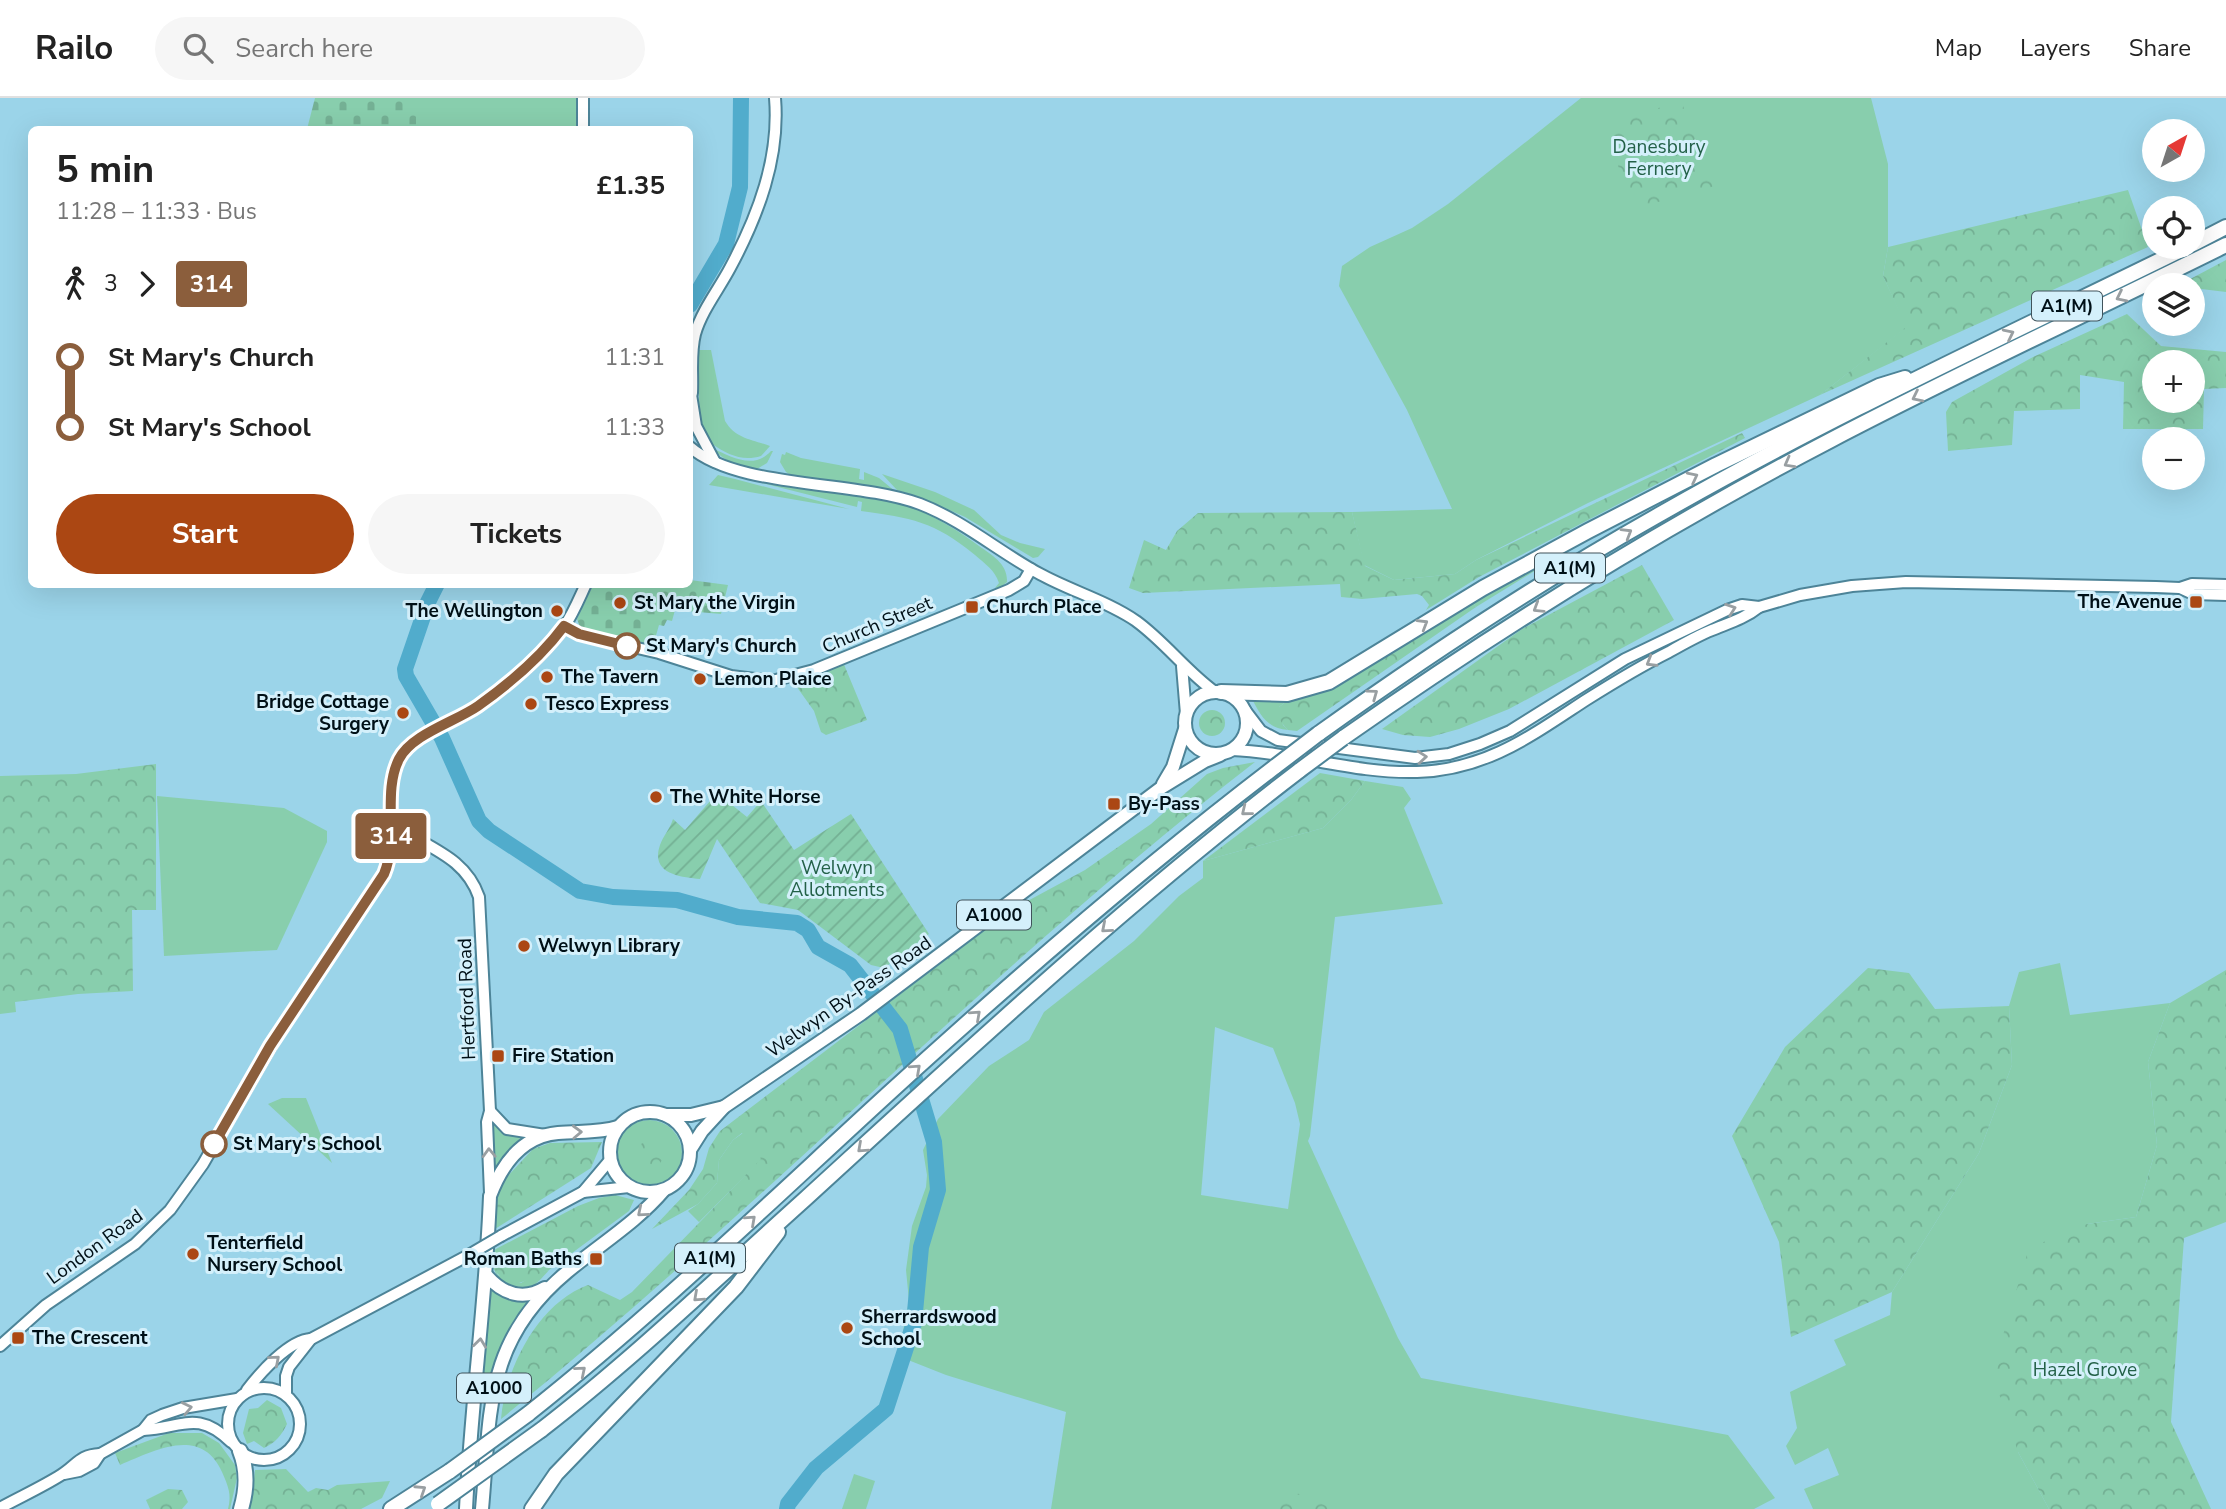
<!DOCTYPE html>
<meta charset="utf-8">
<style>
body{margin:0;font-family:"Nunito Sans",sans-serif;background:#f6f6f6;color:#222;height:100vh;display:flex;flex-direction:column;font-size:26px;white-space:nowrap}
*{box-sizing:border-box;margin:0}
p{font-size:23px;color:#767676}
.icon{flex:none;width:38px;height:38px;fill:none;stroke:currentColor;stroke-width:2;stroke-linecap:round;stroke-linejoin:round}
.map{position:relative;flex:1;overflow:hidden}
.sheet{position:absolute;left:28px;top:28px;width:665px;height:462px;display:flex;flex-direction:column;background:#fff;border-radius:10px;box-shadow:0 7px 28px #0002}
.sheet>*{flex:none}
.badge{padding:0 14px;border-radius:5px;font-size:24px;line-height:46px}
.needle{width:46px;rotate:39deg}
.fabs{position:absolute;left:2142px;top:21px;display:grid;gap:14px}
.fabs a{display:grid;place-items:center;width:63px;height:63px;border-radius:50%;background:#fff;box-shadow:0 7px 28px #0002;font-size:35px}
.map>.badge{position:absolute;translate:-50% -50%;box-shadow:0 0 0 4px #fff}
.legs{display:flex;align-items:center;gap:10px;height:77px;padding:0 28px;font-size:23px}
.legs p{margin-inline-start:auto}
.summary{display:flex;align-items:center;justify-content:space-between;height:119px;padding:0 28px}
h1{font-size:38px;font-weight:700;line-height:52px}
.button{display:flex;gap:14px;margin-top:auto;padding:14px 28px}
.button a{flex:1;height:80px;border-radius:42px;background:#ab4713;color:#fff;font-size:28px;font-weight:700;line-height:80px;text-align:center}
.button a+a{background:#f6f6f6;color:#222}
ul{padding:0 28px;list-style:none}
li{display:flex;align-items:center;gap:24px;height:70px;font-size:26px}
li i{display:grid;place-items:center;width:10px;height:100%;margin:0 9px;background:currentColor}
li i::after{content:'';width:18px;height:18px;margin:-9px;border:5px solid;border-radius:50%;background:#fff}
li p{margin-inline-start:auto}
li:first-child i{background:linear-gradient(#0000 50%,currentColor 0)}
li:last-child i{background:linear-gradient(currentColor 50%,#0000 0)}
header{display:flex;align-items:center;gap:42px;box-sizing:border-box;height:98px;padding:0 35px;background:#fff;border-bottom:2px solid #e0e0e0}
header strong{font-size:33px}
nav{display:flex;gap:38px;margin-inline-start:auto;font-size:24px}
.search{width:490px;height:63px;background:#f6f6f6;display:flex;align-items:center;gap:18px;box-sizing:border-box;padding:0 24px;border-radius:38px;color:#767676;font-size:26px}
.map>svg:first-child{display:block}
</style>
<header>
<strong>Railo</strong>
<div class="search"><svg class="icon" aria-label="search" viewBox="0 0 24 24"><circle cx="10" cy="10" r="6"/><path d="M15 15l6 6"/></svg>Search here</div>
<nav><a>Map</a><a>Layers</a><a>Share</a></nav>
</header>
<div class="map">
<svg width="2226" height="1411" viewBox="0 0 2226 1411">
<defs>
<pattern id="forest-crowns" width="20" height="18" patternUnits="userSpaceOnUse" patternTransform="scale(1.75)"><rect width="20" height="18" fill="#88cead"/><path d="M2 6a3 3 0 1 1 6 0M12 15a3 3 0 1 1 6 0" fill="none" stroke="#74b094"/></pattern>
<pattern id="cemetery-stones" width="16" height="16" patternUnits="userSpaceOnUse" patternTransform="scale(1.75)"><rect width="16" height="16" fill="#88cead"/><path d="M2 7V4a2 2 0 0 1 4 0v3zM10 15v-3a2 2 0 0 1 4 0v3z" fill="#74b094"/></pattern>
<pattern id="garden-furrows" width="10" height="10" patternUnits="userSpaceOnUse" patternTransform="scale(1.75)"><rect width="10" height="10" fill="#88cead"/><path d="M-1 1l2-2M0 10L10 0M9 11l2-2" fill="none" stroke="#74b094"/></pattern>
</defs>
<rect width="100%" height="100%" fill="#9bd4e9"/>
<g fill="#88cead" fill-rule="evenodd">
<path d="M416,0H578L580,7L579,31L416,32Z"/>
<path d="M1581,0H1871L1888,66V149L1883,178L1907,229L1820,297L1588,405L1476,462L1455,476L1394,482L1364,467L1352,414L1452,411L1407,312L1339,188L1342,168L1370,149L1412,130L1448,106Z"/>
<path d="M697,252H711L725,323C736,341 751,341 770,348L761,358C742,364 727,356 712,346L709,347L700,324Z"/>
<path d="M712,350C731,359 754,372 771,353H773L767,365L757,371C738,370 725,363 712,350Z"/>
<path d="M786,354L801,360L860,371L859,381L864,382V374L879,380L896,394L864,387L792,378L786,374L780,364L782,356L785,357Z"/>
<path d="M882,376L935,394L974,412L1001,437L1020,445L1045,451L1038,459L1033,460L965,419L929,403L897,392Z"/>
<path d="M718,377L735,381L849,411L709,387Z"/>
<path d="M742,380C796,388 869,392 918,412C940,421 960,434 979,448C992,457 1008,466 1007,484L1001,489L995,490L999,485C995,472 985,466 975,457C934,423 911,420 861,413L862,404L858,403L857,409Z"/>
<path d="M1587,441L1476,509L1472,503Z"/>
<path d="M1287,600V603L1279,609L1283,627L1288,632C1267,630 1261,618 1252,601Z"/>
<path d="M1365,683L1403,689L1411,701L1404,710L1443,806L1335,819L1310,1038L1308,1043L1398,1240L1421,1280L1728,1337L1775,1400L1754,1411H1051L1066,1314L946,1277L898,1258L909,1203L906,1172L912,1128L926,1089L927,1077L923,1052L938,1021L989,968L1029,942L1044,914L1134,843L1179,798L1203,780V763L1323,730L1351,702ZM1215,929L1273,950L1295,1005L1300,1026L1288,1111L1201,1097Z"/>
<path d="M157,698L284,710L327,733V744L277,852L164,858Z"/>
<path d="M2060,865L2070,917L2170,905L2148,964L2157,1047L2136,1119L2087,1126L2018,1354L2049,1411H1813L1804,1391L1839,1377L1828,1350L1795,1367L1786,1348L1797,1330L1790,1294L1846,1267L1834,1242L1890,1217L1892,1194L1979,1055L2012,967L2009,908L2019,874Z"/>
<path d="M282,1000H306L332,1065L268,1006Z"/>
<circle cx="649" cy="1055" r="33"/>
<path d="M493,1023L505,1035L524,1040L512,1048L493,1076Z"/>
<path d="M743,1035L762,1061L699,1124L688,1113L698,1106L717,1085L719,1062L733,1042Z"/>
<path d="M492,1164L498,1177L521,1185L535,1176L549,1172C543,1179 536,1187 528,1191C509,1199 494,1178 492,1164Z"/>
<path d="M492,1187L531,1200C508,1230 496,1260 487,1296H480Z"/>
<path d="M854,1376L875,1383L866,1411H842Z"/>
</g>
<g fill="url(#forest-crowns)" fill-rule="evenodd">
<path d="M1681,3L1715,88L1633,111L1605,30L1626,20Z"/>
<path d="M2128,92L2148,149L1820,297L1906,229L1883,178L1888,149Z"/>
<path d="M2226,162V194L2193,190V187H2179Z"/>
<path d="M2127,216L2161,248L2226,254V290L2204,291L2203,331H2123L2124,284L2080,277V311L2014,313L2012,347L1948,353L1946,314L1952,304L2033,259ZM2154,264H2193V303H2154Z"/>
<path d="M1742,335L1745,340L1479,479L1426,512L1429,507L1422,498L1417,496L1362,501L1341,499L1340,486L1143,495L1129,490L1144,442L1166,452L1177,433L1198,415L1352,414L1365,468L1394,482L1455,476L1476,462Z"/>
<path d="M1642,467L1674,522L1509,611L1459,631L1430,639L1403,637L1382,631L1522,531Z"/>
<path d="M1472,503L1476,509L1297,633L1288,632C1281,625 1277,619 1279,609L1287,603L1325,593Z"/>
<path d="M843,564L867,622L826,637L821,634L814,613L794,585Z"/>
<circle cx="1212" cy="625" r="13"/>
<path d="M1255,664C991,869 760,1111 501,1321C505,1271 538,1205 588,1187L620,1202L632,1194L761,1061L742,1035L733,1042L719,1062L717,1085L698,1106L652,1131L689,1092L703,1071L709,1050L720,1033L1011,812L1085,772L1151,726L1207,676L1223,670Z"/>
<path d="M156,666V812H132L133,893L78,896L15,904L16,914L0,916V678L76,676Z"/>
<path d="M1320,675L1365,683L1351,702L1323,730L1203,763Z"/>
<path d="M1868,870L1909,875L1935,911L2009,908L2012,967L1979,1055L1892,1194L1791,1239L1779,1144L1732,1038L1785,949Z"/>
<path d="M2226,872V1124L2184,1140L2171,1324L2211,1411H2049L2018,1354L1992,1274L2029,1150L2087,1126L2136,1119L2157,1047L2148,964L2170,905Z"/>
<path d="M602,1044L591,1070L495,1131L496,1104L504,1082L533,1051L550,1045Z"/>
<path d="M642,1045H653L661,1053L662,1062L657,1070L650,1072L643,1068L636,1056Z"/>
<path d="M615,1097L634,1102L629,1113L549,1172C539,1175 532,1180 522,1184C510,1189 493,1176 492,1163C491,1159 493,1156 494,1152L578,1108L599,1100Z"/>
<path d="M267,1302L281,1310L287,1326C281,1338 276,1344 264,1350L254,1343L247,1346L243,1335L249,1311L258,1310Z"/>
<path d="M169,1335H202L219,1345L235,1367L237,1380L230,1411H228C232,1396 228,1388 222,1374C201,1327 154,1353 120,1367L115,1355Z"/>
<path d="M286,1371L308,1394L316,1390L328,1392L337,1387L390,1383L382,1400L361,1411H247L252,1397L255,1372Z"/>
<path d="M168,1391L182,1392L188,1404L182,1411H150L146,1402Z"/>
<path d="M1292,1393L1329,1409V1411H1274Z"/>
</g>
<g fill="url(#cemetery-stones)">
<path d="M315,0H416V31H307Z"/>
<path d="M690,482L728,487L721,516L675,512L672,523L667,522L664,528L659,527L653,548L586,533L580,529L577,521L593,487L690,486Z"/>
</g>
<path fill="url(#garden-furrows)" d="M717,695L747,719L761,703L794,752L851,716L929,836L884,870L871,867L798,812L760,805L717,741L700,781C680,779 650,776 660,747C663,738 670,731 673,721L685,732Z"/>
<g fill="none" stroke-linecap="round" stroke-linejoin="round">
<g stroke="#51accc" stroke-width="16">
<path d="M690,207L726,146L740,89L741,0"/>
<path d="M437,486L428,504L405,571L406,578L442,640L479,723L489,733L580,793L613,799L677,802L738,819L797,825L808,832L818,849L850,867L900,931L934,1044L938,1092L921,1149L914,1225L886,1311L816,1370L788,1406L787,1411"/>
</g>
<g stroke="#4d8498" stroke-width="14">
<g id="secondary">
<path d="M583,0V32"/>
<path d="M690,290L696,328L715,364"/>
<path d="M692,295C693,275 690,256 695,236C702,212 719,191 730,170C758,118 780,60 775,0"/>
<path d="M690,349C738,391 855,382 920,406C964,423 999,454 1040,476C1071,493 1107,503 1136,523C1165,544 1186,573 1215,594"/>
<path d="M2180,490L2192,486L2226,487"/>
<path d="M564,528L585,538L659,555L731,578L772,583L814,572L1009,492L1024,483L1031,471"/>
<path d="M1182,568L1186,616"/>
<path d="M1245,612L1261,633L1278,642L1415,660L1449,656L1480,646L1510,633L1625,561L1727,512L1742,507L1759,509L1800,497L1852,488L1906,484L2156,489L2180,490L2193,496L2226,497"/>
<path d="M1232,652C1294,654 1355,676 1417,674C1486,672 1531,638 1586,602C1613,585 1641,568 1669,554C1683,546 1697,538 1712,532C1729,525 1744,521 1759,509"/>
<path d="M391,729L400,731C432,751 466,761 479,799L490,1013L487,1024L490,1095"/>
<path d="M490,1013L507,1031L545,1037"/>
<path d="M583,1094L629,1089"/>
<path d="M501,1138L583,1094L610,1062"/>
<path d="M0,1248L46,1207L135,1146L170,1112L203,1066L279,934L384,776C399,739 380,692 402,656C413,637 449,626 469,614C503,592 540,562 564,529C573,516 579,501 586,486"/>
<circle cx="264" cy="1326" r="36"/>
<path d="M247,1292C260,1275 289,1242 311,1241"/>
<path d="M286,1297V1278L289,1269L311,1241L467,1158"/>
<path d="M143,1332C182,1330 197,1311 231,1344"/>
<path d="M64,1376L79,1373L94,1365L100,1356L143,1332L151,1322L162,1317L183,1310L237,1301"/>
<path d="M0,1410C20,1399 42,1389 61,1377C77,1367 79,1357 100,1356"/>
</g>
</g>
<g stroke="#4d8498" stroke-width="16">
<g id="primary">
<circle cx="1216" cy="625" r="31"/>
<path d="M1163,686L1173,669L1185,631"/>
<circle cx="650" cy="1054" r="40"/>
<path d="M666,1017H691L724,1009"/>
<path d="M690,1052L702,1033L724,1009L861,916L1161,690L1205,663L1220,657"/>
<path d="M487,1178C503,1196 523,1203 545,1190"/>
<path d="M466,1411C471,1306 486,1203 490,1098C502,1066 522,1038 558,1035C579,1033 599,1035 618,1029"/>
<path d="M482,1411C491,1313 484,1243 567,1174C599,1147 637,1124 664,1092"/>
</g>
</g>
<g stroke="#4d8498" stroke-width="18">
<g id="highway">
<path d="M2193,146L2226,129"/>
<path d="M1221,594L1287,596L1329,584L1483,490L1588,433L1716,367L1879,288L1905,280"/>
<path d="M1318,636C1427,558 1538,485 1655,419C1827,320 2008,237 2187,149"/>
<path d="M1343,640C1500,530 1662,430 1831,342C1961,274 2095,212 2226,147"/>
<path d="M528,1316C654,1216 769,1105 888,996C1013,882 1141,771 1276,668"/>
<path d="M541,1332C633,1261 717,1180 804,1102C966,954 1126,805 1300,672"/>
<path d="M240,1353C248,1373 247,1391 241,1411"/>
<path d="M391,1411L450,1373"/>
<path d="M532,1411L556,1376L736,1189L778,1134"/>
</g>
</g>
<use href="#secondary" stroke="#fff" stroke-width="10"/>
<use href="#primary" stroke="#fff" stroke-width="12"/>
<use href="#highway" stroke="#fff" stroke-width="14"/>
<g stroke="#4d8498" stroke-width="14" stroke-linecap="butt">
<path id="secondary-bridge" d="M467,1158L501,1138"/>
</g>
<g stroke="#4d8498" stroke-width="18" stroke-linecap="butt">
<g id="highway-bridge">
<path d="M1276,668L1318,636"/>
<path d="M1300,672L1343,640"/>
<path d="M450,1373L528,1316"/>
<path d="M438,1406L541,1332"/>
</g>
</g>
<use href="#secondary-bridge" stroke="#fff" stroke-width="10"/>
<use href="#highway-bridge" stroke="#fff" stroke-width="14"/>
</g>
<defs><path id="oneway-chevron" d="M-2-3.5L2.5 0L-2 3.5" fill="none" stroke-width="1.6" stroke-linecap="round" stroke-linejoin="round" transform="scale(1.75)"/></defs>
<g stroke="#999fa2">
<use href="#oneway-chevron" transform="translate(2121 199) rotate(154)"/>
<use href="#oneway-chevron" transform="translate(2009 236) rotate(-26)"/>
<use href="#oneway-chevron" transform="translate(1917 299) rotate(154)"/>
<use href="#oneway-chevron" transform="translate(1789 365) rotate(151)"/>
<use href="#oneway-chevron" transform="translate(1693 379) rotate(-27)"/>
<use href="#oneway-chevron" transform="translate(1627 435) rotate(-31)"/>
<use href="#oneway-chevron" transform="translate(1538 510) rotate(148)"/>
<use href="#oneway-chevron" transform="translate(1731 511) rotate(-19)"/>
<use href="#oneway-chevron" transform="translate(1423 526) rotate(-31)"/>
<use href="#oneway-chevron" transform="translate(1651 564) rotate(149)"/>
<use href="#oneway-chevron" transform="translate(1373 596) rotate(-36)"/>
<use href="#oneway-chevron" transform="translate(1422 659) rotate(-5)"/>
<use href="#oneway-chevron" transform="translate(1246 713) rotate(141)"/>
<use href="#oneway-chevron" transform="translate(1106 830) rotate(139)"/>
<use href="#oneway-chevron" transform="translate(976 917) rotate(-42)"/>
<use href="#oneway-chevron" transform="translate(916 971) rotate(-42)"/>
<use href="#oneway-chevron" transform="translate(577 1034) rotate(-2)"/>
<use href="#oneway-chevron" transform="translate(862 1050) rotate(138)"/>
<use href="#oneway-chevron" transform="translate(489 1055) rotate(-92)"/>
<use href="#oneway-chevron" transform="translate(642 1114) rotate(140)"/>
<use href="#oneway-chevron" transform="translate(751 1122) rotate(-42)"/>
<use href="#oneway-chevron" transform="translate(698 1199) rotate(138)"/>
<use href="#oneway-chevron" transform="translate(480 1245) rotate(-83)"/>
<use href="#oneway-chevron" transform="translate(275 1262) rotate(-41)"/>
<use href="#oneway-chevron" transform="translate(581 1273) rotate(-40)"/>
<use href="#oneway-chevron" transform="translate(187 1310) rotate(-12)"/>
<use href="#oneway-chevron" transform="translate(421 1392) rotate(-33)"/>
</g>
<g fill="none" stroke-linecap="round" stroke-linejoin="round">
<g stroke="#fff" stroke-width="16">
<path id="line-1" d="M214,1046L270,948L384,776C399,740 382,695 399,661C412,636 455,624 478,608C509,586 541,559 564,528L579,536L627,548"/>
</g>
<use href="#line-1" stroke="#8b5e3c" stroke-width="10"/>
</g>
<g fill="#ab4713" stroke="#d4f0fb" stroke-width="2.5">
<rect x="2189" y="497" width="14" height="14" rx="3.5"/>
<circle cx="620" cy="505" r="7"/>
<rect x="965" y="502" width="14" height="14" rx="3.5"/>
<circle cx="557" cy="513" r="7"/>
<circle cx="547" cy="579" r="7"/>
<circle cx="700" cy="581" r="7"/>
<circle cx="531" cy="606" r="7"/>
<circle cx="403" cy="615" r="7"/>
<circle cx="656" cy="699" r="7"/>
<rect x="1107" y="699" width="14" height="14" rx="3.5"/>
<circle cx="524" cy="848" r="7"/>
<rect x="491" y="951" width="14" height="14" rx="3.5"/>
<circle cx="193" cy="1156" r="7"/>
<rect x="589" y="1154" width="14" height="14" rx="3.5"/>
<circle cx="847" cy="1230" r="7"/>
<rect x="11" y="1233" width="14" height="14" rx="3.5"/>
</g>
<g fill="#fff" stroke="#8b5e3c" stroke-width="3.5">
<circle cx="627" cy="548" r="12"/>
<circle cx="214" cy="1046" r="12"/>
</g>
<g text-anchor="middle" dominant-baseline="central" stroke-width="6" stroke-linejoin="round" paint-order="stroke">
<g fill="#d4f0fb" stroke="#40535b" stroke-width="2">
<rect x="2032" y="193.5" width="70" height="29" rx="5"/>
<rect x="1535" y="455.5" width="70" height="29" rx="5"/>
<rect x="957" y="802.5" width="74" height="29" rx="5"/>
<rect x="675" y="1145.5" width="70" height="29" rx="5"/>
<rect x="457" y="1275.5" width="74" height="29" rx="5"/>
</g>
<g font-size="18" font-weight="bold" fill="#001017">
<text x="2067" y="208">A1(M)</text>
<text x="1570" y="470">A1(M)</text>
<text x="994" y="817">A1000</text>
<text x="710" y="1160">A1(M)</text>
<text x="494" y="1290">A1000</text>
</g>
<g font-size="19" fill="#236148" stroke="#d4f0fb">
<text x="1659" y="49">Danesbury<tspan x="1659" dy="22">Fernery</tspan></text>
<text x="837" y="770">Welwyn<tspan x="837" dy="22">Allotments</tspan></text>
<text x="2085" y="1272">Hazel Grove</text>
</g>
<g font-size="19" font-weight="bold" fill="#001017" stroke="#d4f0fb" text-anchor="start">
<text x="2182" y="504" text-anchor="end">The Avenue</text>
<text x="634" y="505">St Mary the Virgin</text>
<text x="986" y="509">Church Place</text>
<text x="543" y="513" text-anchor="end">The Wellington</text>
<text x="561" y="579">The Tavern</text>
<text x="714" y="581">Lemon Plaice</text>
<text x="389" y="604" text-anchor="end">Bridge Cottage<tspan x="389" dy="22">Surgery</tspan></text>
<text x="545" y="606">Tesco Express</text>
<text x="670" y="699">The White Horse</text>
<text x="1128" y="706">By-Pass</text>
<text x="538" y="848">Welwyn Library</text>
<text x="512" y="958">Fire Station</text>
<text x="207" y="1145">Tenterfield<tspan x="207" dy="22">Nursery School</tspan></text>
<text x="582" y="1161" text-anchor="end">Roman Baths</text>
<text x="861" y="1219">Sherrardswood<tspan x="861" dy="22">School</tspan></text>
<text x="32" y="1240">The Crescent</text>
</g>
<g font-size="19" fill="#001017" stroke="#d4f0fb">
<text transform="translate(877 527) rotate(-23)">Church Street</text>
<text transform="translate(849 899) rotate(-35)">Welwyn By-Pass Road</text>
<text transform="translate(467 901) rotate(-92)">Hertford Road</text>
<text transform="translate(95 1149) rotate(-36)">London Road</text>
</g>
<g font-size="19" font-weight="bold" fill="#001017" stroke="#d4f0fb" text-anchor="start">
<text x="646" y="548">St Mary's Church</text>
<text x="233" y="1046">St Mary's School</text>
</g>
</g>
</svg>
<div class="fabs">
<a><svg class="needle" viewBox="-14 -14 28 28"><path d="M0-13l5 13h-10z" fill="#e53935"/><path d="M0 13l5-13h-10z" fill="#767676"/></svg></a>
<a><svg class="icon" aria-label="locate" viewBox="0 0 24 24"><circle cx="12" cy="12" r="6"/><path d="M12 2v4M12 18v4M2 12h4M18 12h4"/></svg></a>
<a><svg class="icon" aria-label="layers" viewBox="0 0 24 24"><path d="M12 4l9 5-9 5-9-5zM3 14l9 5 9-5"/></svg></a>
<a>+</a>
<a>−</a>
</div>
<b class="badge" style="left:391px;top:738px;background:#8b5e3c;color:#fff">314</b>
<section class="sheet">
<div class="summary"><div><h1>5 min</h1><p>11:28 – 11:33 · Bus</p></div><b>£1.35</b></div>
<div class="legs"><svg class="icon" aria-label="walk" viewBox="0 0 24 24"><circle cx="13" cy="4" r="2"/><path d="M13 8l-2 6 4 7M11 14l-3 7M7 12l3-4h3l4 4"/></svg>3<svg class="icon" aria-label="forward" viewBox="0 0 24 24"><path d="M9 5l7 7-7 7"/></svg><b class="badge" style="background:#8b5e3c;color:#fff">314</b></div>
<ul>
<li><i style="color:#8b5e3c"></i><b>St Mary's Church</b><p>11:31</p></li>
<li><i style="color:#8b5e3c"></i><b>St Mary's School</b><p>11:33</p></li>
</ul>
<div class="button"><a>Start</a><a>Tickets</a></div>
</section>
</div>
